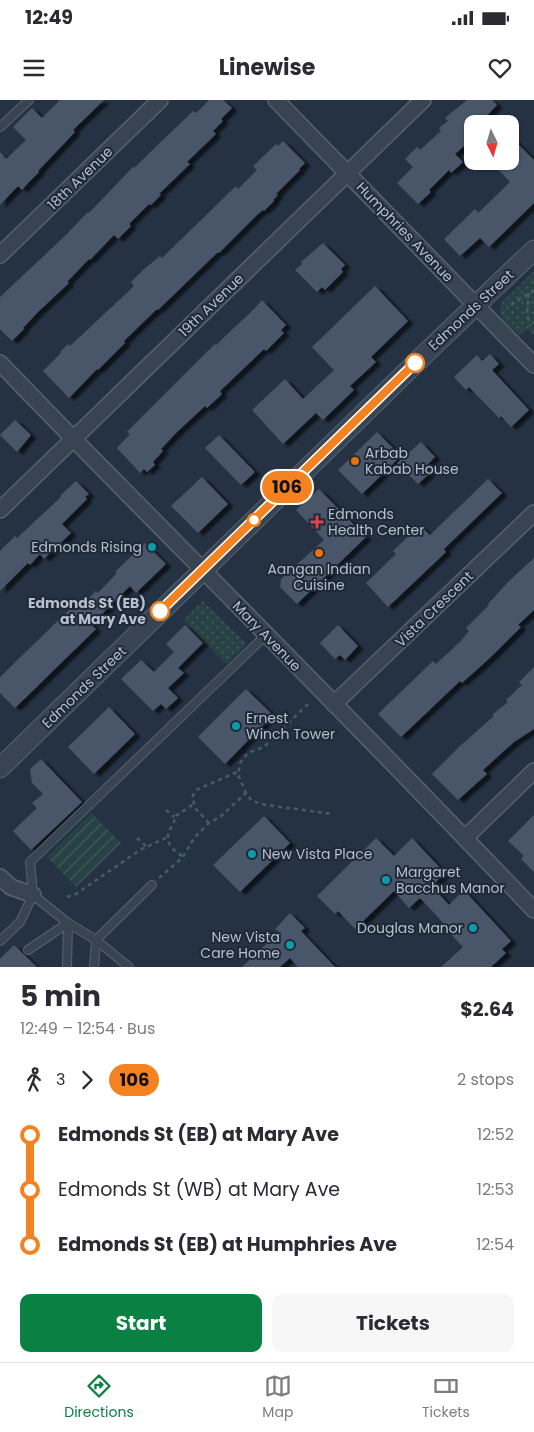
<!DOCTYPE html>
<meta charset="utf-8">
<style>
body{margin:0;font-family:Poppins,sans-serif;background:#f7f7f7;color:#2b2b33;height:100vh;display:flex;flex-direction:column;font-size:19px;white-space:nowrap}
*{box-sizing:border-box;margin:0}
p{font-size:16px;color:#7c7c81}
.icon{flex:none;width:28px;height:28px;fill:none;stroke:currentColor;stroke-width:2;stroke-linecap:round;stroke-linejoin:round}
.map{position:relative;height:867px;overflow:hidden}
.side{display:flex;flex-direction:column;background:#fff;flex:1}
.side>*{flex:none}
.badge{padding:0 10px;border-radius:16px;font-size:18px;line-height:32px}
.needle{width:32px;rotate:175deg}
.tools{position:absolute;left:464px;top:15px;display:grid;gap:10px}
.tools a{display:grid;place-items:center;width:55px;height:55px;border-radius:10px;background:#fff;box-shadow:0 1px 4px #0004;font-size:25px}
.map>.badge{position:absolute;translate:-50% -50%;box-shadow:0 0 0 2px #fff}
.legs{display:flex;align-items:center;gap:8px;height:55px;padding:0 20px;font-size:16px}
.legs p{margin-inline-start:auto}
.head{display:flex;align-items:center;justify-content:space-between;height:85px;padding:0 20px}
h1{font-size:28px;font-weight:700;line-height:38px}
.cta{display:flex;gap:10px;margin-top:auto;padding:10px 20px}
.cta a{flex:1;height:58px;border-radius:10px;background:#0b8043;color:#fff;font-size:20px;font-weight:700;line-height:58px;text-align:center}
.cta a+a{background:#f7f7f7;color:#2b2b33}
ul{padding:0 20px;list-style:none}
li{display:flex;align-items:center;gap:18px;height:55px;font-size:19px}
li i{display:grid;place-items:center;width:8px;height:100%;margin:0 6px;background:currentColor}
li i::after{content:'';width:12px;height:12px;margin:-6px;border:4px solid;border-radius:50%;background:#fff}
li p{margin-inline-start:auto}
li:first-child i{background:linear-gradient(#0000 50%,currentColor 0)}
li:last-child i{background:linear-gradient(currentColor 50%,#0000 0)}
.status{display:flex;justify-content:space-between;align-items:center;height:35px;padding:0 25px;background:#fff;direction:ltr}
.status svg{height:14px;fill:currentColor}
header{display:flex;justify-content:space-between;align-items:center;height:65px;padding:0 20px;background:#fff;font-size:22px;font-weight:700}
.tabs{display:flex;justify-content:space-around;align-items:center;height:70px;border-top:1px solid #e1e1e2;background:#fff;font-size:14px;color:#7c7c81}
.tabs a{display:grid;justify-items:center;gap:2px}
.tabs .selected{color:#0b8043}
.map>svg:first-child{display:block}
</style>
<div class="status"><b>12:49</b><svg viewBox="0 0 49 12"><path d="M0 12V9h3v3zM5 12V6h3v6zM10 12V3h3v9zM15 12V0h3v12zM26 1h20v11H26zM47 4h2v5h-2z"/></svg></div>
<header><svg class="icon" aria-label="menu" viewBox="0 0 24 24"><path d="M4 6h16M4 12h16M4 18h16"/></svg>Linewise<svg class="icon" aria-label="heart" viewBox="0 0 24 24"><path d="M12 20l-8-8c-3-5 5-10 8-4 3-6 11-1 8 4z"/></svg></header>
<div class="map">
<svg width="534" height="867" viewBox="0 0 534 867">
<defs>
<pattern id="grass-dots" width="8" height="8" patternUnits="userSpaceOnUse" patternTransform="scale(1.25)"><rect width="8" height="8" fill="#274144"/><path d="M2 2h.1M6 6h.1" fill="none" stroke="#445b5e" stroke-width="1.8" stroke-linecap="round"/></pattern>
<pattern id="garden-furrows" width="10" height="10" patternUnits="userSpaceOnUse" patternTransform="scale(1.25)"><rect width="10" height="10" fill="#274144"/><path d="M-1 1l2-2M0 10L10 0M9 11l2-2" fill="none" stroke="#445b5e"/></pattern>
<filter id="shadow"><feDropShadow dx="5.5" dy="3" stdDeviation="1" flood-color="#0009"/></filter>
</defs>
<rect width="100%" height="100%" fill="#253243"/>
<g fill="url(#grass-dots)">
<path d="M534,171V235L528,229L519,235L502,219L500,213V207L503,201Z"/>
<path d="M203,501L247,544L226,564L183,520Z"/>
</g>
<path fill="url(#garden-furrows)" d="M91,713L121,743L76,787L47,757Z"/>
<g fill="#49566a" filter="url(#shadow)">
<path d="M60,0H104L73,30L75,32L38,71L39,72L29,82L22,90L18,86L0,105V52L6,59L26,40L13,27L32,8L42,18Z"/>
<path d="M209,0H223L232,8L221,19L223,21L213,31L216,34L187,62L190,64L159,94L161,95L151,105L149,104L129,124L131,126L118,139L114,135L90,160L89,159L67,182L69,183L38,212L23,228L24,229L12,241L0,229V197L67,134L88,112L89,113L133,67L134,68L193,11L196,13Z"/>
<path d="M467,0H492L497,5L479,24H472V39L455,54L463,62L451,73L449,70L429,90L431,92L418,104L397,83L413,67L405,59L417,47L420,50L441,31L439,28L448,21L445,18Z"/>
<path d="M510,36L534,60V103L489,147L480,138L460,156L444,139L475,109L478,113L510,82L490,61H510Z"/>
<path d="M283,41L305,63L299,69L300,70L276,94L278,95L273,100L274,101L264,111L263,110L257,115L219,153L218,152L158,210L157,209L124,241L125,243L98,270L97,269L69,298L43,271L61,253L60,252L68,244L70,246L134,186L131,182L143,170L160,156L162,158L236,86L238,89L257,70L253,66L276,44L278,46Z"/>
<path d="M323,143L345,165L341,169L343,172L325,190L322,187L317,192L295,170L302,164L301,162Z"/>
<path d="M375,186L408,221L371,257L376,262L350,286L354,290L323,320L316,313L283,344L252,310L285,279L303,299L334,270L312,247Z"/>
<path d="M262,200L286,225L281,230L284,233L266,251L264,249L220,291L222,294L207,308L205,306L176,333L161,349L163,351L153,362L155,365L147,372L144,369L140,373L117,348L130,334L127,332L215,244L216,245L254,209Z"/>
<path d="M490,254L499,264L492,270L529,310L511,327L501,316L499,318L469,287L466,290L454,277L477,255L482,261Z"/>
<path d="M15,320L31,335L17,352L0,335Z"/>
<path d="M377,332L401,356L362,394L338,370Z"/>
<path d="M219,335L255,372L241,385L205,348Z"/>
<path d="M421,342L435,357L425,367L430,373L418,384L397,363Z"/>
<path d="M202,377L228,404L198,433L171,406Z"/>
<path d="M488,379L502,393L444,449L446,452L388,507L366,483L396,454L393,451L420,425L430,435Z"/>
<path d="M76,381L89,394L85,397L87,399L62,424L71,433L44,459L40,454L30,465L28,463L0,491V451L15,436L17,438L61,397L60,396Z"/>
<path d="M319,389L366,437L297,504L280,487L281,479L324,440L296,410Z"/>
<path d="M145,443L166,464L136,493L130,486L91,525L96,529L15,608L0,593V577L73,506L77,510L96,491L98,493L117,473L115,472Z"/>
<path d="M534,458V510L518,525L521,527L493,555L462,583L460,581L401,637L378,614L433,561L436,564L461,541L469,531L466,528L489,505L488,504L509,481Z"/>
<path d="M185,525L203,543L178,568L184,573L168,588L178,598L166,609L161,604L153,611L121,579L141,560L154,572L174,552L166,544Z"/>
<path d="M338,525L358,546L345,560L340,555L335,559L320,543Z"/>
<path d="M534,567V629L514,642L483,670L487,674L458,700L432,674L460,646L494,616L492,615L508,602L506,600L522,585L519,582Z"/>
<path d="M246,589L273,615L225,664L198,637Z"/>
<path d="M109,607L135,634L94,674L68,647Z"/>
<path d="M41,659L82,702L31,750L13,731L37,708L32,703L43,694L32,683L30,669Z"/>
<path d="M534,715V772L521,759L524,756L508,741Z"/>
<path d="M264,716L290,743L240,792L213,765Z"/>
<path d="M376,738L394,756L412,738L445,773L432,786L449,805L464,790L511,841L502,849L506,853L491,867H441L463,847L447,830V827L420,798L409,808L394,791L355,829L338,811L335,814L317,796Z"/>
<path d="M290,813L305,828L301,831L335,867H298L290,858L280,867H242L279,832L275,829Z"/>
<path d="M14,845L37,867H0V859Z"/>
</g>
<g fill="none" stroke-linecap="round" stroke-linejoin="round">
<g stroke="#576270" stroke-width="10">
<g id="service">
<path d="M0,27L29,0"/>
<path d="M33,795L68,823L96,840L152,785"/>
<path d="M96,840L129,867"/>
<path d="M0,841L20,822L33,795L30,762L266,535"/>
<path d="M28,850L68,823"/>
<path d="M67,867L68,823"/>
<path d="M94,867L96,840"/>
</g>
</g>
<g stroke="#576270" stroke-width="18">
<g id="minor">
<path d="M276,0L534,265"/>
<path d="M0,155L160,0"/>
<path d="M0,263C60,326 122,388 183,450C301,569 418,689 534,810"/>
<path d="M0,410L423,0"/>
<path d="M334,604L534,413"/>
<path d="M465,738L534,671"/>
<path d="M0,777L11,787L33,795"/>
</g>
</g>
<g stroke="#576270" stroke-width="21">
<path id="tertiary" d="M0,668L430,249L534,150"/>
</g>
<g stroke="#455e61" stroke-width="2.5" stroke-dasharray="4 4" stroke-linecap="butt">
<path d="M529,193L527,213L530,226"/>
<path d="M511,205L534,190"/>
<path d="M308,604L264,647L248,653L240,663L238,675L246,693L252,701L266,705L333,714"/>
<path d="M166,710L174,717"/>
<path d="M209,723L196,709L192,697L196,690L237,672"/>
<path d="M137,738L146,746"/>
<path d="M182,756C172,750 164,741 170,729C173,724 175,723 174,717L194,704"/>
<path d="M159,778L183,757L194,738L209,723L220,717L246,693"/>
<path d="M67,797L76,794L140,750L168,737"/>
</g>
<use href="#service" stroke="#394453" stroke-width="8"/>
<use href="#minor" stroke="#394453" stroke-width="15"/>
<use href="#tertiary" stroke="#394453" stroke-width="19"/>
</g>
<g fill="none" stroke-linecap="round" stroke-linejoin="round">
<g stroke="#fff" stroke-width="11">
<path id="line-1" d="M160,511L415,263"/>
</g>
<use href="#line-1" stroke="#f58220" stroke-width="8"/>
</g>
<g fill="#fff" stroke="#f58220" stroke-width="2.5">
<circle cx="415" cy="263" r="9"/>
<circle cx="254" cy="420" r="6"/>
<circle cx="160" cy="511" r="9"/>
</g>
<g fill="#e8710a" stroke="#1e2938" stroke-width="2">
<circle cx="355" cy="361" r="5"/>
<circle cx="319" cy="453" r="5"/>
</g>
<path fill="#e0444e" stroke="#1e2938" stroke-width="2" d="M314.5 414.5h5v5h5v5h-5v5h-5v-5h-5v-5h5z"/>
<g fill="#0f9aa8" stroke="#1e2938" stroke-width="2">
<circle cx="152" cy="447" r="5"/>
<circle cx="236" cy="626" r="5"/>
<circle cx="252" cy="754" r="5"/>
<circle cx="386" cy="780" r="5"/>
<circle cx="473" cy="828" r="5"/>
<circle cx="290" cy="845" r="5"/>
</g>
<g text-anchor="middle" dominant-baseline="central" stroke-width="4" stroke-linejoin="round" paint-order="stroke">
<g font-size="14" fill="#b6bfcd" stroke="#1e2938">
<text transform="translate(80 78) rotate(-44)">18th Avenue</text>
<text transform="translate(405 132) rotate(46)">Humphries Avenue</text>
<text transform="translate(211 205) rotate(-44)">19th Avenue</text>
<text transform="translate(471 210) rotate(-43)">Edmonds Street</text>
<text transform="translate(434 509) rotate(-44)">Vista Crescent</text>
<text transform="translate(267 536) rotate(46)">Mary Avenue</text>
<text transform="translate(84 587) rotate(-44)">Edmonds Street</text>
</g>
<g font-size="14" fill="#b6bfcd" stroke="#1e2938" text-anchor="start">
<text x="365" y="353">Arbab<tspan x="365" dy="16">Kabab House</tspan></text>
<text x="328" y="414">Edmonds<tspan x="328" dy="16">Health Center</tspan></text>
<text x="142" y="447" text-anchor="end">Edmonds Rising</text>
<text x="319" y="469" text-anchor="middle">Aangan Indian<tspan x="319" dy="16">Cuisine</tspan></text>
<text x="246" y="618">Ernest<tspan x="246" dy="16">Winch Tower</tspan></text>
<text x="262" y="754">New Vista Place</text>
<text x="396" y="772">Margaret<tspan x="396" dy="16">Bacchus Manor</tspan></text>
<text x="463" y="828" text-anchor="end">Douglas Manor</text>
<text x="280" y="837" text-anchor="end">New Vista<tspan x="280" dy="16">Care Home</tspan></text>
</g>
<g font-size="14" font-weight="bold" fill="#b6bfcd" stroke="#1e2938" text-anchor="end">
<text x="146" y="503">Edmonds St (EB)<tspan x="146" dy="16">at Mary Ave</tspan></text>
</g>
</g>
</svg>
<div class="tools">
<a><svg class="needle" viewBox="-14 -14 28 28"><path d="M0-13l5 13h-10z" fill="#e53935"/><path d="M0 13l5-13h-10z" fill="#7c7c81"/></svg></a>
</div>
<b class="badge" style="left:287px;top:387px;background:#f58220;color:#111">106</b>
</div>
<section class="side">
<div class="head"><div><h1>5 min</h1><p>12:49 – 12:54 · Bus</p></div><b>$2.64</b></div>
<div class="legs"><svg class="icon" aria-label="walk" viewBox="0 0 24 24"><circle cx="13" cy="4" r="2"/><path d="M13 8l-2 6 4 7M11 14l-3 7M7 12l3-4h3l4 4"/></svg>3<svg class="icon" aria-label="forward" viewBox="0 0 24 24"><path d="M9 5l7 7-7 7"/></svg><b class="badge" style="background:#f58220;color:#111">106</b><p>2 stops</p></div>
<ul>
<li><i style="color:#f58220"></i><b>Edmonds St (EB) at Mary Ave</b><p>12:52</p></li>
<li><i style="color:#f58220"></i><span>Edmonds St (WB) at Mary Ave</span><p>12:53</p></li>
<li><i style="color:#f58220"></i><b>Edmonds St (EB) at Humphries Ave</b><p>12:54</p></li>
</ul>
<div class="cta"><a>Start</a><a>Tickets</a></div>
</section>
<nav class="tabs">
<a class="selected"><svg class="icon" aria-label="directions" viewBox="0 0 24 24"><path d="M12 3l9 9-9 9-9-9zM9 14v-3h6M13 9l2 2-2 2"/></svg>Directions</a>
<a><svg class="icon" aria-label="map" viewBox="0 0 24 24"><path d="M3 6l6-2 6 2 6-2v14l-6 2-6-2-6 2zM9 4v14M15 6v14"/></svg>Map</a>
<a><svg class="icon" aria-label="tickets" viewBox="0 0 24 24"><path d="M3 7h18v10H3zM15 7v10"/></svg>Tickets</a>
</nav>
